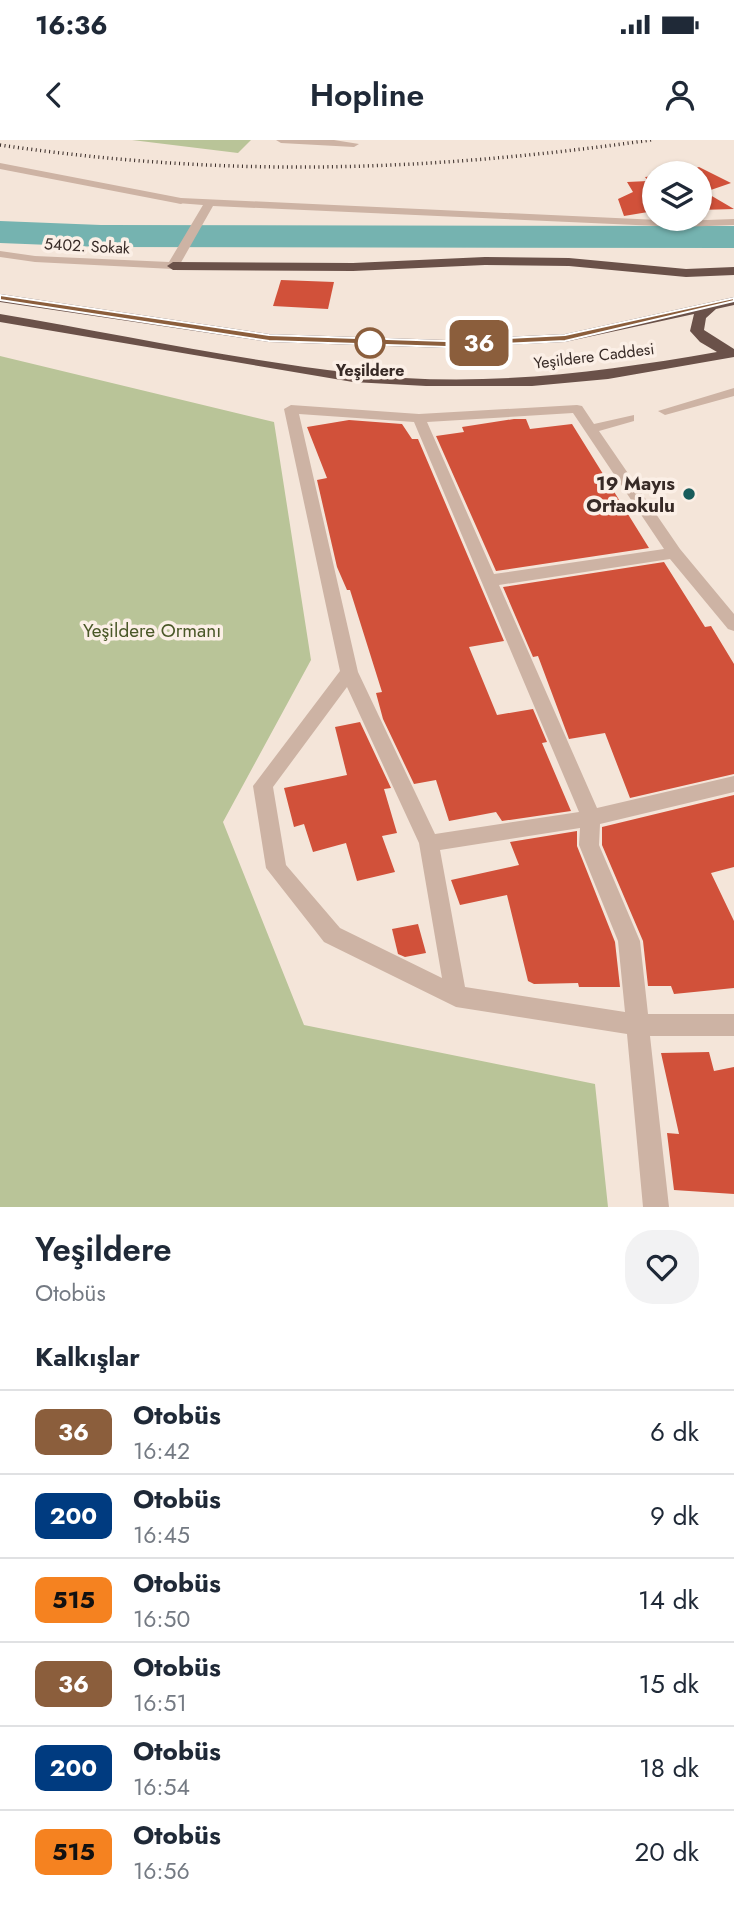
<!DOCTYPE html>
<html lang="tr">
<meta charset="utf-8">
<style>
body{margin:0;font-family:Jost,sans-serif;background:#f2f2f3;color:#1f2937;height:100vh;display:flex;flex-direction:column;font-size:26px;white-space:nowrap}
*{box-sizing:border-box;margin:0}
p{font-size:23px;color:#747a83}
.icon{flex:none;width:38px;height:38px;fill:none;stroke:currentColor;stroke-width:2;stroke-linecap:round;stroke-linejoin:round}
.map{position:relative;height:1067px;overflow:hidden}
.drawer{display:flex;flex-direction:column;background:#fff;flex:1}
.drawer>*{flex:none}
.badge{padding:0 14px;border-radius:10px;font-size:24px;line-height:46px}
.controls{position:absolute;left:642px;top:21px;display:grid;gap:14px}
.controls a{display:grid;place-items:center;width:70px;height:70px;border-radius:50%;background:#fff;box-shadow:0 2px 5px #0004;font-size:35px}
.map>.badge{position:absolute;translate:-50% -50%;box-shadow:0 0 0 4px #fff}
h2{padding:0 35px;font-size:26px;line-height:63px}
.round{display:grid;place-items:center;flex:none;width:74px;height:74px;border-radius:28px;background:#f2f2f3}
.head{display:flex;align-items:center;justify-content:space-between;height:119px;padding:0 35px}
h1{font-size:33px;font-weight:600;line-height:52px}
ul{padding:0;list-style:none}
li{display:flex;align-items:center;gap:21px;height:84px;padding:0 35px;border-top:2px solid #e0e1e3}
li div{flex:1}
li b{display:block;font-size:26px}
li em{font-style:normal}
li .badge{min-width:77px;font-weight:700;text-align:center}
.status{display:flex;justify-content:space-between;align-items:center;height:49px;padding:0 35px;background:#fff;direction:ltr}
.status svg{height:19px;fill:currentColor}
header{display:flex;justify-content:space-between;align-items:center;height:91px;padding:0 35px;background:#fff;font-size:32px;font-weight:600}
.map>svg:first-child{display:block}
</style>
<div class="status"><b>16:36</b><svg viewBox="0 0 49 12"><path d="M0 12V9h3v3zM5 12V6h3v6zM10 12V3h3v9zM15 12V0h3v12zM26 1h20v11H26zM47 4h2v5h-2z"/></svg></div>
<header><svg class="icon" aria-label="back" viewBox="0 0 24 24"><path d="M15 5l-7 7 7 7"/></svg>Hopline<svg class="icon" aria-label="person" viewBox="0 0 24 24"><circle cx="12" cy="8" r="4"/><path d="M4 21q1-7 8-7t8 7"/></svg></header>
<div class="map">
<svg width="734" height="1067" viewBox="0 0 734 1067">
<rect width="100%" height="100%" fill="#f4e5d9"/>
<g fill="#b9c498">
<path d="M132,0H251L238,13Z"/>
<path d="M0,216L274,282L311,520L223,682L304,885L595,944L608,1067H0Z"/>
</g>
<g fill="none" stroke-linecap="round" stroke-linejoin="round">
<path fill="#75b3b0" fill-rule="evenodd" d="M0,81L101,85L734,86V108L101,107L0,103Z"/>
</g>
<g fill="#d1513a">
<path d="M699,27L731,43L705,52L734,69L700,70V33H680Z"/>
<path d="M654,36V71L624,76L618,59L633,52L627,42L648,41L645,37Z"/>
<path d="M281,140L334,142L328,169L273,166Z"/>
<path d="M514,279H526L530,289L572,284L649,408L496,431L436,296L464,292L462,287Z"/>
<path d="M349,280L402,284L412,299H418L504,501L469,507L497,575L533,569L547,602L542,603L571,671L502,681L496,672L449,681L436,640L414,644L383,579L376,553L382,552L350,450H347L337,427L317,340L327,338L307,287Z"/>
<path d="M664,422L705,487L711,486L734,524V634L630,658L605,593L569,599L538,516L533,517L503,447Z"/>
<path d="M360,582L391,648L384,649L397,693L382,696L395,732L357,741L346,703L313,712L304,684L294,687L284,648L347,635L335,587Z"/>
<path d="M734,655V727L711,733L734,781V848L674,854L671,846H648L643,801L602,705V687Z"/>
<path d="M577,691V706L615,802L620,847H579L578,843L534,844L528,841L507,755L460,765L451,740L519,725L510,702Z"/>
<path d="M418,784L426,813L405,817L398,814L392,789Z"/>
<path d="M709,912L714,931L734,927V1054L674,1050L667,993L679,994L661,913Z"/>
</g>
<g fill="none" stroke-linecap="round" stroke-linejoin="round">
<g fill="#cdb3a4" fill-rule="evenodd">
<path d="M276,0H334L359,4L354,7L281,3Z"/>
<path d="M0,23L181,58L186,61L181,64L0,29Z"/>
<path d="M734,248V256L665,275L658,271Z"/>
<path d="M291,265L419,274L577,265L582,266L594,284L634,275V281L599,291L680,409L734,474V491L728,489L670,419L499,445L597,668L734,636V652L600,684L599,705L640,801L648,874H734V896H650L669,1067H643L627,894L456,867L324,802L266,728L253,646L340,531L284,269ZM573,273L664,409L494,434L427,282ZM299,274L414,282L579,672L435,694L358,532ZM347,547L419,703L442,838L340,788L286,725L273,647ZM580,688L579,705L618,801L625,872L465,847L440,710Z"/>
</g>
<path fill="#cdb3a4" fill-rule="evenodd" d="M181,58L680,81L734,79V85L680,87L213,66L179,126L173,129L35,122L0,117V111L35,116L169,122L203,65L177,63V59Z"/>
<g fill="#6a5149" fill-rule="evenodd">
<path d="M485,117L569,118L686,129L734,127V135L686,137L569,126L485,125L353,131L173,130L167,126L173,122L353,123Z"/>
<path d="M0,154L269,194L446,200L565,194L734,157V165L716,169L706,178L704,190L734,209V217L608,239L532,246H426L353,242L0,182V174C117,194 234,219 352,233C474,249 597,233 717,212L700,202L690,191L694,174L565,202L446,208L269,202L0,162Z"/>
</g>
<path stroke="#372a26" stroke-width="3.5" stroke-dasharray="1 3.5" stroke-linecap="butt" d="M0,5C226,38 425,32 651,0"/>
</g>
<path fill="#8b5e3c" stroke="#fff" stroke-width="2" d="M0,155L269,195L446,201L565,195L734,158V161L565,201L446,207L269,201L0,160Z"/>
<circle fill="#fff" stroke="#8b5e3c" stroke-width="3.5" cx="370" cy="203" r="14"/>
<circle fill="#185c5b" stroke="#fbefe6" stroke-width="2.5" cx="689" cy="354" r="7"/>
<g text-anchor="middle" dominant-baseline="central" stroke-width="7" stroke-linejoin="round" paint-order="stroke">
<g font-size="16" fill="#372a26" stroke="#fbefe6">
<text transform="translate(87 106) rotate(3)">5402. Sokak</text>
<text transform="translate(594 216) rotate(-7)">Yeşildere Caddesi</text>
</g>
<g font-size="16" font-weight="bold" fill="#372a26" stroke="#fbefe6">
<text x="370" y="230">Yeşildere</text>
</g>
<g font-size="19" font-weight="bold" fill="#372a26" stroke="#fbefe6" text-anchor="end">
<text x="675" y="343">19 Mayıs<tspan x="675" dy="22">Ortaokulu</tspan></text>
</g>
<g font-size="19" fill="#4a5828" stroke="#fbefe6">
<text x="152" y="490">Yeşildere Ormanı</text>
</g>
</g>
</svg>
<div class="controls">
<a><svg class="icon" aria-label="layers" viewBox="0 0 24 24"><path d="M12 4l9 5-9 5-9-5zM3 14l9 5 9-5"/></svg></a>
</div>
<b class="badge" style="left:479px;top:203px;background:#8b5e3c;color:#fff">36</b>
</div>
<section class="drawer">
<div class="head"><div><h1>Yeşildere</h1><p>Otobüs</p></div><a class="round"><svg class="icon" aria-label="heart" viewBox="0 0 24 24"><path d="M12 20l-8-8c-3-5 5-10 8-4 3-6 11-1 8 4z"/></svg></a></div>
<h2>Kalkışlar</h2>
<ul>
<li><span class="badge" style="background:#8b5e3c;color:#fff">36</span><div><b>Otobüs</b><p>16:42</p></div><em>6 dk</em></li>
<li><span class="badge" style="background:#003b80;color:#fff">200</span><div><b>Otobüs</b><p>16:45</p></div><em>9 dk</em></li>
<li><span class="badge" style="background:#f58220;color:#111">515</span><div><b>Otobüs</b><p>16:50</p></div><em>14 dk</em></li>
<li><span class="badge" style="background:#8b5e3c;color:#fff">36</span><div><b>Otobüs</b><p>16:51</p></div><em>15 dk</em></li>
<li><span class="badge" style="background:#003b80;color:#fff">200</span><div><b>Otobüs</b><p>16:54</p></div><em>18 dk</em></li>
<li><span class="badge" style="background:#f58220;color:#111">515</span><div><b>Otobüs</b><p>16:56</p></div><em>20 dk</em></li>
</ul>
</section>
